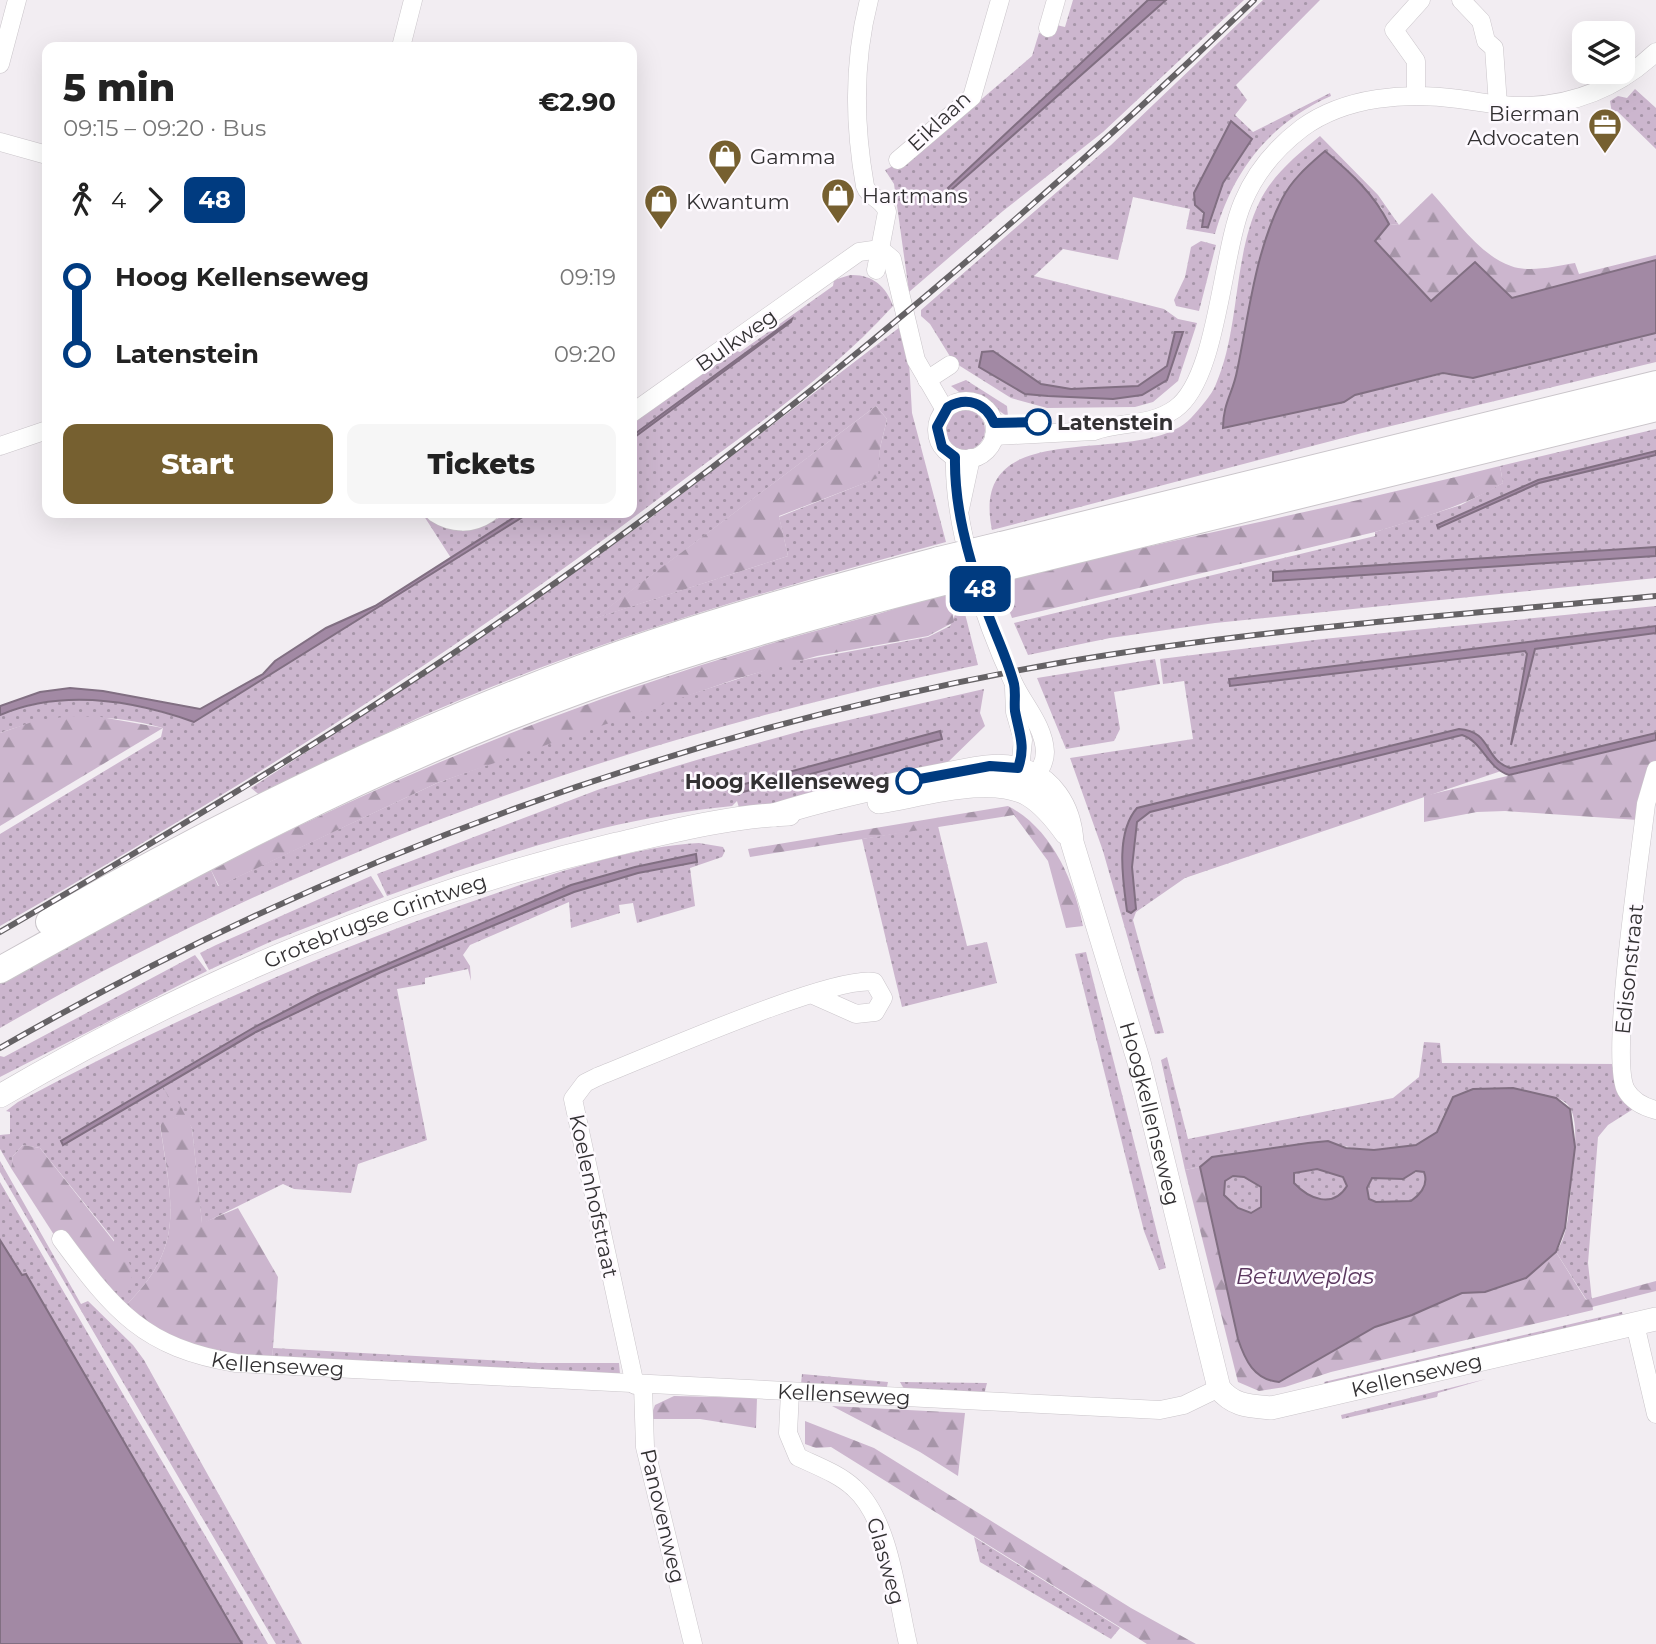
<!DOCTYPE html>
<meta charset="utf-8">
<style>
body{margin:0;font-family:Montserrat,sans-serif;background:#f6f6f6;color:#222;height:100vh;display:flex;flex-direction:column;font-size:26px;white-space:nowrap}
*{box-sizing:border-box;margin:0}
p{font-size:23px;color:#767676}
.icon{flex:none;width:38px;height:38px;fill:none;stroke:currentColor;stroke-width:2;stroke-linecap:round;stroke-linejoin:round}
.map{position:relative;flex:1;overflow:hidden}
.side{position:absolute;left:42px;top:42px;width:595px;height:476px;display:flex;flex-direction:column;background:#fff;border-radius:14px;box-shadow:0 7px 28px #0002}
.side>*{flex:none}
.badge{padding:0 14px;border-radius:10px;font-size:24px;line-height:46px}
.buttons{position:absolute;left:1572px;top:21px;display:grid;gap:14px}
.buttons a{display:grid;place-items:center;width:63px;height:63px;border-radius:14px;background:#fff;box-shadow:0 7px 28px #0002;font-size:35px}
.map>.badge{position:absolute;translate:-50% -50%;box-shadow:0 0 0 4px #fff}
.legs{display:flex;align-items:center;gap:10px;height:77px;padding:0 21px;font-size:23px}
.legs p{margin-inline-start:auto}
.summary{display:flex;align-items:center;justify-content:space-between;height:119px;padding:0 21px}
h1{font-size:38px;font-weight:800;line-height:52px}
.button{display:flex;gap:14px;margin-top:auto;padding:14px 21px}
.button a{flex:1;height:80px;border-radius:14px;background:#766030;color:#fff;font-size:28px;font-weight:800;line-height:80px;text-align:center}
.button a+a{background:#f6f6f6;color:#222}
ul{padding:0 21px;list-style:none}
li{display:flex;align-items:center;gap:24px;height:77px;font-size:26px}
li i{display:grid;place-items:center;width:10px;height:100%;margin:0 9px;background:currentColor}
li i::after{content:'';width:18px;height:18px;margin:-9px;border:5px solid;border-radius:50%;background:#fff}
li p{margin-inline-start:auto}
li:first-child i{background:linear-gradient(#0000 50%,currentColor 0)}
li:last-child i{background:linear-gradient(currentColor 50%,#0000 0)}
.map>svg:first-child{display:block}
</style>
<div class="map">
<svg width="1656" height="1644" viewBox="0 0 1656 1644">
<defs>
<pattern id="grass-dots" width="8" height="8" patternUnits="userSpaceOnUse" patternTransform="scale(1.75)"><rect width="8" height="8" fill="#ccb6ce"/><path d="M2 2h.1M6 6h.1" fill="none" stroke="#a695a8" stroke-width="1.8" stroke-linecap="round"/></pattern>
<pattern id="forest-firs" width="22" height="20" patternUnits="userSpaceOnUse" patternTransform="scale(1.75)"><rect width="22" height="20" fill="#ccb6ce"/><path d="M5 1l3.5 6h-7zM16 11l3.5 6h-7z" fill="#a695a8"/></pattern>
</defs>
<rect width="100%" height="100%" fill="#f2edf2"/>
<g fill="url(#grass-dots)" fill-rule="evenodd">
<path d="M1073,0H1148L948,188L950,190L1166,0H1244L1103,132L1003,211L909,292L894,184L885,170L895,165L902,167L1032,56L1039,33L1052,37L1056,25L1065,27Z"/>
<path d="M1263,0H1320L1236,85L1247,100L1235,115L1253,132L1330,93L1331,96C1270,123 1233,170 1215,234L1186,229L1190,209L1133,197L1118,260L1063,249L1034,276L1164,309L1178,319L1197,323L1178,381L1153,402L1135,407L1047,408L1011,398L960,366L951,358L930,324L921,316V310L1111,145ZM1231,122L1252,140L1223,183L1208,227L1194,193ZM1175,332L1167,380L1142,395L1113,399L1048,396L993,352L1041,384L1071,389L1138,386L1167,366Z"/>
<path d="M1635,89L1656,108V149L1617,111L1612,113L1610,101L1618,96L1627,98Z"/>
<path d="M1320,136L1378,195L1399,225L1389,224L1381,207L1282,198C1261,257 1249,309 1237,370C1233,394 1224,401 1223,428L1344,402L1355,395L1443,374L1473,378L1656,333V362L1362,433L992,530C967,409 1141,471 1191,418C1199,409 1212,395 1216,384C1240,329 1233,257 1259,203C1272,175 1297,155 1320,136Z"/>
<path d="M1201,241L1216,245L1199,311L1176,306L1174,300L1185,277L1191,247Z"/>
<path d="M850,275C872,274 886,286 893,306C830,376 749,430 674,487C460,650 233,793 0,926V834L161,737L163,728C108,713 54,713 0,733V715C66,689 128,700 194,722L529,513H632V439L792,320L632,436V423L733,350L740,352L833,286L834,280Z"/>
<path d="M900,327L909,361L912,413L946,542C767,590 588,642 418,718C365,743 314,770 262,797L251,788L474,643L648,520ZM876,406L887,419L880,448L877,478L779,517L788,556L595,618Z"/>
<path d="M966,380L1007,406L1008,417L981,398L963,395L951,386Z"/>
<circle cx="965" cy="430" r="20"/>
<path d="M1656,429V578L1215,623L1110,638L1028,655L1014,623L1375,536V532L1461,505L1503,483L1500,466Z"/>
<path d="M422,513C435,516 446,530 462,531C486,531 495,513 521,513L451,558Z"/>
<path d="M959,590L978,665C630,736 308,851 0,1028V982L211,870L218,886L437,783L617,718L787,663L928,637L950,626L955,615L949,592Z"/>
<path d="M1656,606V733L1510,768L1185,878L1136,912L1133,920L1164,1033L1155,1034L1103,851L1070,758L1193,739L1184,681L1163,684L1160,659L1323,639Z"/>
<path d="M1155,659L1160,684L1114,692L1120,729L1114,741L1066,749L1037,678Z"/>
<path d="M984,689L980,713L985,726L945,765L872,784L740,811L737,801L732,806C613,818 498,855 387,896L377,874L600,789L700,759L801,731ZM940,732L860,760L744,792L741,785Z"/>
<path d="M938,826L967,946L987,942L997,983L902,1007L862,839Z"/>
<path d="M699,843L723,847L725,851L722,857L690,868L695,906L637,923L633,903L619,905L620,913L571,928L569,902L470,945L463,955L470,966L471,981L468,969L425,978V984L397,989L427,1140L358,1164L351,1193L294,1189L283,1184L202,1224L192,1128L163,1086L178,1117L160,1124C171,1205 188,1246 122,1309L108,1293L114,1240L40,1148L23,1145L13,1156L11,1168L0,1149V1135L10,1134V1112L6,1111L18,1102C172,1020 328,949 494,894C554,873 636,846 699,843Z"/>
<path d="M371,876L384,897L270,942L209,970L200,953L216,945Z"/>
<path d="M1086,952L1166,1268L1159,1270L1144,1231L1075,954Z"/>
<path d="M195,955L207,971L0,1077V1056L4,1057Z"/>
<path d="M1424,1042L1440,1043L1442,1063L1621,1064L1638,1106L1608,1125L1598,1137L1588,1263L1593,1310L1556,1252C1571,1232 1569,1197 1572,1174C1574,1157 1580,1119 1568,1105C1546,1081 1473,1108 1444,1114C1441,1120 1439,1129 1435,1134C1410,1159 1357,1152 1328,1141L1213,1157L1200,1167L1185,1170L1161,1060L1167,1057L1188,1139L1393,1098L1419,1077Z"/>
<path d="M0,1161L81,1304L88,1301L133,1345L144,1360L302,1644H276L0,1172Z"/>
<path d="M1317,1169L1343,1177L1347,1186C1333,1209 1310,1199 1294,1183V1173Z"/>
<path d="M1421,1171L1426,1175L1424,1188L1411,1201L1376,1202L1369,1199L1366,1193L1372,1178L1394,1179Z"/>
<path d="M1233,1176L1244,1177L1261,1187L1262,1206L1251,1213L1238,1209L1224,1195L1225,1181Z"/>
<path d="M0,1182L268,1644H242L26,1274L22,1276L0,1240Z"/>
<path d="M1622,1312L1624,1320L1325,1385L1324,1382Z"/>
<path d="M273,1348L539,1363H619L620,1374L272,1360Z"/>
<path d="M802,1374L888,1382L886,1391L801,1384Z"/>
<path d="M1486,1379L1438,1393L1437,1397L1342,1419L1341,1415Z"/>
<path d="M900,1382L987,1383L984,1395L904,1389Z"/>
<path d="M974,1537L1120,1628L1111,1639L980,1562Z"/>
</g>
<g fill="url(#forest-firs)">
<path d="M1432,193C1454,217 1479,255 1511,266C1529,273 1557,266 1575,263L1579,274L1656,255V260L1512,298L1475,263L1431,301L1375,241L1389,224L1399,225Z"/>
<path d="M876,406L887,419L880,448L878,478L779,516L788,556L593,619Z"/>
<path d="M1500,466L1503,483C1464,507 1419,518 1375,532L1012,618L998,581C1165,541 1334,508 1500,466Z"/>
<path d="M949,592L954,622L928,636L817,656L736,679L437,783L219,886L211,870C424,759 646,674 878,614C902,607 925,597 949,592Z"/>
<path d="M70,716L101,717L163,728L0,826V733L35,721Z"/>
<path d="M1656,740V762L1638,820L1505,811L1477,812L1424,822V796Z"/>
<path d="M1008,806C1051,828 1074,880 1083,926L1066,928L1048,861L1014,815L750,857L748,849Z"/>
<path d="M168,1083L192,1128L202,1223L238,1208L278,1277L272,1362L171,1344L122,1309C188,1246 171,1205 160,1123L177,1117L163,1086Z"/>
<path d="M23,1145L40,1148L127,1258L131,1267V1279L120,1290L108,1293L67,1255L11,1168L13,1156Z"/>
<path d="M1200,1167L1245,1358C1256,1371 1262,1380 1280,1382L1375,1327L1412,1315L1462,1293L1485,1292L1526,1278L1556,1252L1586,1300L1656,1281V1291L1592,1307L1593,1310L1331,1372L1285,1387L1259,1391L1238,1382L1185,1170Z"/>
<path d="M674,1396L757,1398L756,1428L700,1419H653L652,1413L655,1405Z"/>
<path d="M832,1406L965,1413L958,1476L920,1452Z"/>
<path d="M805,1421L874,1448L1131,1608L1196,1644H1147L831,1447L816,1448L805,1444Z"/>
</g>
<g fill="#a289a4" stroke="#816f82" stroke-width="2" fill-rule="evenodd">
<path d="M1148,0H1166L950,191L948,188Z"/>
<path d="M1231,121L1252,139L1223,183L1208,227H1202L1204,213L1195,205L1194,193Z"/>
<path d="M1325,151C1351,173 1374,194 1389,224L1375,241L1431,301L1475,262L1512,298L1656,260V333L1473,378L1443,373L1355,395L1344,402L1223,428C1223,403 1233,393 1237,371C1249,314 1255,252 1282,199C1292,179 1309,165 1325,151Z"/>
<path d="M792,319L791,322L632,439V436Z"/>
<path d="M1175,332H1183L1167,380L1142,395L1113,399L1048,396L1025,394L979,367L982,352L993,351L1041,384L1071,389L1138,386L1167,366Z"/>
<path d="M1656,451V455L1539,483L1438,528L1437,525L1538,480Z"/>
<path d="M521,513H529L194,722C132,700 62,689 0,715V706L40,692L70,688L103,691L200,709L263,674L275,661L326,628L375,606Z"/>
<path d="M1656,547V556L1273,581V572Z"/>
<path d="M1656,626V633L1535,649L1511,745L1527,654L1525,651L1230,686L1229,679Z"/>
<path d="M1459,729C1492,731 1484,760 1510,768L1656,733V740L1509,775C1487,768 1483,742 1462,735L1150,812L1137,822L1132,867L1136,909L1131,913L1127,911C1123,881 1115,833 1137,808Z"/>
<path d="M940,731L942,739L743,792L741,785Z"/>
<path d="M696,854L697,862L638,873L574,892L379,973L256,1032L63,1145L61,1141L253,1028L318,994L571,885L635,867Z"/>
<path d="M1513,1088L1556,1098L1570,1109L1575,1147L1565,1228L1556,1252L1526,1278L1485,1292L1462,1293L1412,1315L1375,1327L1279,1382C1254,1380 1245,1360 1238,1339L1200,1167L1212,1157L1308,1143L1328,1141L1346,1148L1374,1150L1416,1145L1437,1132L1453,1097L1473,1089ZM1317,1169L1343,1177L1347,1186C1333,1209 1309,1199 1294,1183V1173ZM1416,1171L1424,1172C1429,1185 1421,1194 1411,1201L1376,1202L1369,1199L1367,1188L1372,1178L1403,1179ZM1233,1176L1244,1177L1261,1187V1207L1251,1213L1238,1208L1224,1195L1225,1181Z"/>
<path d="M0,1240L22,1275L26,1274L242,1644H0Z"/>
</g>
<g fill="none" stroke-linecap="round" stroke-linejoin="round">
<g stroke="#cac5ca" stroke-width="19">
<g id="minor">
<path d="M869,0C853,62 854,124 865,186C869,198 884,199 887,212L876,270"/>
<path d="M1461,0L1481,21L1486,41L1494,48L1498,105"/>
<path d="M1048,28L1056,0"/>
<path d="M401,47L413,0"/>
<path d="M0,64L17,0"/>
<path d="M1416,95V61L1394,30L1421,0"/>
<path d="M0,142L47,155"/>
<path d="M898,160L972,97L1000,0"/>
<path d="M927,380L950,365"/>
<circle cx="966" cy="430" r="29"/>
<path d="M632,413L859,252L880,249L892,259L916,360L945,410"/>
<path d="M994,436L1094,431C1121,421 1149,427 1175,409C1218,379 1221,253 1243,202C1255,173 1277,147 1302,128C1346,96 1407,92 1459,99C1482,102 1504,107 1528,106C1577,104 1621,85 1656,52"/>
<path d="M0,446L47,430"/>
<path d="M955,457C953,526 984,620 1014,684C1024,705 1044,726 1045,752C1045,764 1037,776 1028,784"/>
<path d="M960,509L971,458"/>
<path d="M435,513C452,524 472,525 489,513"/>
<path d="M1014,688L1015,712L1023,740L1019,780"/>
<path d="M1656,770L1646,804C1641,851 1609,1059 1626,1090C1633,1102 1644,1107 1656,1110"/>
<path id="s1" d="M61,1239C114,1311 144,1348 236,1363L1160,1410L1184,1405L1219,1388"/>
<path d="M1635,1324L1656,1414"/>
<path d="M635,1385L573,1099L585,1083L597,1077C646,1058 835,974 874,982L883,998L875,1012L856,1014L811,994"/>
<path d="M643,1386L645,1447L693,1644"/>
<path d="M790,1392L788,1433L798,1457C817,1466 839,1474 854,1488C890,1520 897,1598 908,1644"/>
</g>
</g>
<g stroke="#cac5ca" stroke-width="24">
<g id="major">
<path d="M879,802C919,796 992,773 1029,795C1044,804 1056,819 1066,833"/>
<path id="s2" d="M774,815C830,797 888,785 946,774C968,770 993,763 1015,768C1051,776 1070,807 1072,842L1139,1062L1219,1388C1233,1406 1249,1406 1271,1408L1656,1319"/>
<path id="s3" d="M0,1096C191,984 401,895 617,844C673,831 731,816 789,814"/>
</g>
</g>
<g stroke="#cac5ca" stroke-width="28">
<g id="highway">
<path d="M1001,545L1656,384"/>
<path d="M1007,567L1656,408"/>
<path d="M49,922C218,824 396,737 579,669C697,625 818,592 939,560"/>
<path d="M0,970C185,866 375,764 575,692C696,648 819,614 944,582"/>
</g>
</g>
<use href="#minor" stroke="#fff" stroke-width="18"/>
<use href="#major" stroke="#fff" stroke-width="23"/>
<use href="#highway" stroke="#fff" stroke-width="26"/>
<g stroke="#656265" stroke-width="6">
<g id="rail">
<path d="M0,932C161,839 321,743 476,638C754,449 1012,233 1254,0"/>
<path d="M0,1048C327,860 687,728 1059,663C1257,629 1457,615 1656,596"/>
</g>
</g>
<use href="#rail" stroke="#fefaff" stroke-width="3.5" stroke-dasharray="10" stroke-linecap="butt"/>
<g stroke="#cac5ca" stroke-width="28" stroke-linecap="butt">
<g id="highway-bridge">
<path d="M939,560L1001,545"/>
<path d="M944,582L1007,567"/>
</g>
</g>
<use href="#highway-bridge" stroke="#fff" stroke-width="26"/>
</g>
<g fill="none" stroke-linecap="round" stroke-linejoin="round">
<g stroke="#fff" stroke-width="16">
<path id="line-1" d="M909,781L990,766L1018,768C1026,746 1019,733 1015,711C1014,702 1016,693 1014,684C1007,657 993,630 984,603C968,556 954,506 955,457L942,447L937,427L948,407C967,396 986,403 994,423L1038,422"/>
</g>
<use href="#line-1" stroke="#003b80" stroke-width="10"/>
</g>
<defs>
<g id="office-pin" transform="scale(1.75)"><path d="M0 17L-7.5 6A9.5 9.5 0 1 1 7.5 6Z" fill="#766030" stroke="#fefaff"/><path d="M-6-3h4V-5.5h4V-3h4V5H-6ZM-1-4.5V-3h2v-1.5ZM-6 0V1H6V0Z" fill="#fff"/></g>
<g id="shop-pin" transform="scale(1.75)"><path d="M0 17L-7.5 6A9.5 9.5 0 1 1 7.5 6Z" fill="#766030" stroke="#fefaff"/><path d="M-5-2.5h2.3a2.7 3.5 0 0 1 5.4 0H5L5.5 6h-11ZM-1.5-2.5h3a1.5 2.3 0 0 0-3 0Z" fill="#fff"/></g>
</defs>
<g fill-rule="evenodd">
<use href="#office-pin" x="1605" y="125"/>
<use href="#shop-pin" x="725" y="156"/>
<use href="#shop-pin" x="838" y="195"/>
<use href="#shop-pin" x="661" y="201"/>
</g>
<g fill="#fff" stroke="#003b80" stroke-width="3.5">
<circle cx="1038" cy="422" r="12"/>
<circle cx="909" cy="781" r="12"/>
</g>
<g text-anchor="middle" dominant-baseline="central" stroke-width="5" stroke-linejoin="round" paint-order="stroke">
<g font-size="21" fill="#333133" stroke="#fefaff" text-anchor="start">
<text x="1580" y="113" text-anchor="end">Bierman<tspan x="1580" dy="24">Advocaten</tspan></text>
<text x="750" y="156">Gamma</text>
<text x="862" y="195">Hartmans</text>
<text x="686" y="201">Kwantum</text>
</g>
<g font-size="21" fill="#333133" stroke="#fefaff">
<text transform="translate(939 121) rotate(-43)">Eiklaan</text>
<text transform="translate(736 340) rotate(-35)">Bulkweg</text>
<text stroke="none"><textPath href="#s3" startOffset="415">Grotebrugse Grintweg</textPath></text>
<text transform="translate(1629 969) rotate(-84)">Edisonstraat</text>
<text stroke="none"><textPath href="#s2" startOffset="630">Hoogkellenseweg</textPath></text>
<text transform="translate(594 1196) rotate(78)">Koelenhofstraat</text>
<text stroke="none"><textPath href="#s1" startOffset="264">Kellenseweg</textPath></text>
<text stroke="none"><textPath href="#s2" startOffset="1120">Kellenseweg</textPath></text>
<text stroke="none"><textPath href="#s1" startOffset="831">Kellenseweg</textPath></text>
<text transform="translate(663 1516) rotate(77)">Panovenweg</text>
<text transform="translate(886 1561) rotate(74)">Glasweg</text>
</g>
<g font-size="21" font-weight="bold" fill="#333133" stroke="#fefaff" text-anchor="start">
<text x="1057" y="422">Latenstein</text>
<text x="890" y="781" text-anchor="end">Hoog Kellenseweg</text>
</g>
<g font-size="23" font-style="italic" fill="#5b375f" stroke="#fefaff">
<text x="1305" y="1276">Betuweplas</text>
</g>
</g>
</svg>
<div class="buttons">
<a><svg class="icon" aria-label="layers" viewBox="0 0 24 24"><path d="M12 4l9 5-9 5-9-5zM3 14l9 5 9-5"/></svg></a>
</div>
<b class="badge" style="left:980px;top:589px;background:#003b80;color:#fff">48</b>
<section class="side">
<div class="summary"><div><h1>5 min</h1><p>09:15 – 09:20 · Bus</p></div><b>€2.90</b></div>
<div class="legs"><svg class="icon" aria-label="walk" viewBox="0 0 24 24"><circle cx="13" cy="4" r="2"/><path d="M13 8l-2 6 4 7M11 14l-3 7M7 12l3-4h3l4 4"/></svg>4<svg class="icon" aria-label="forward" viewBox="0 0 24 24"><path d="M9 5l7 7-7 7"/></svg><b class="badge" style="background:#003b80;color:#fff">48</b></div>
<ul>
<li><i style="color:#003b80"></i><b>Hoog Kellenseweg</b><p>09:19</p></li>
<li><i style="color:#003b80"></i><b>Latenstein</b><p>09:20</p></li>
</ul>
<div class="button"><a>Start</a><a>Tickets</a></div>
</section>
</div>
